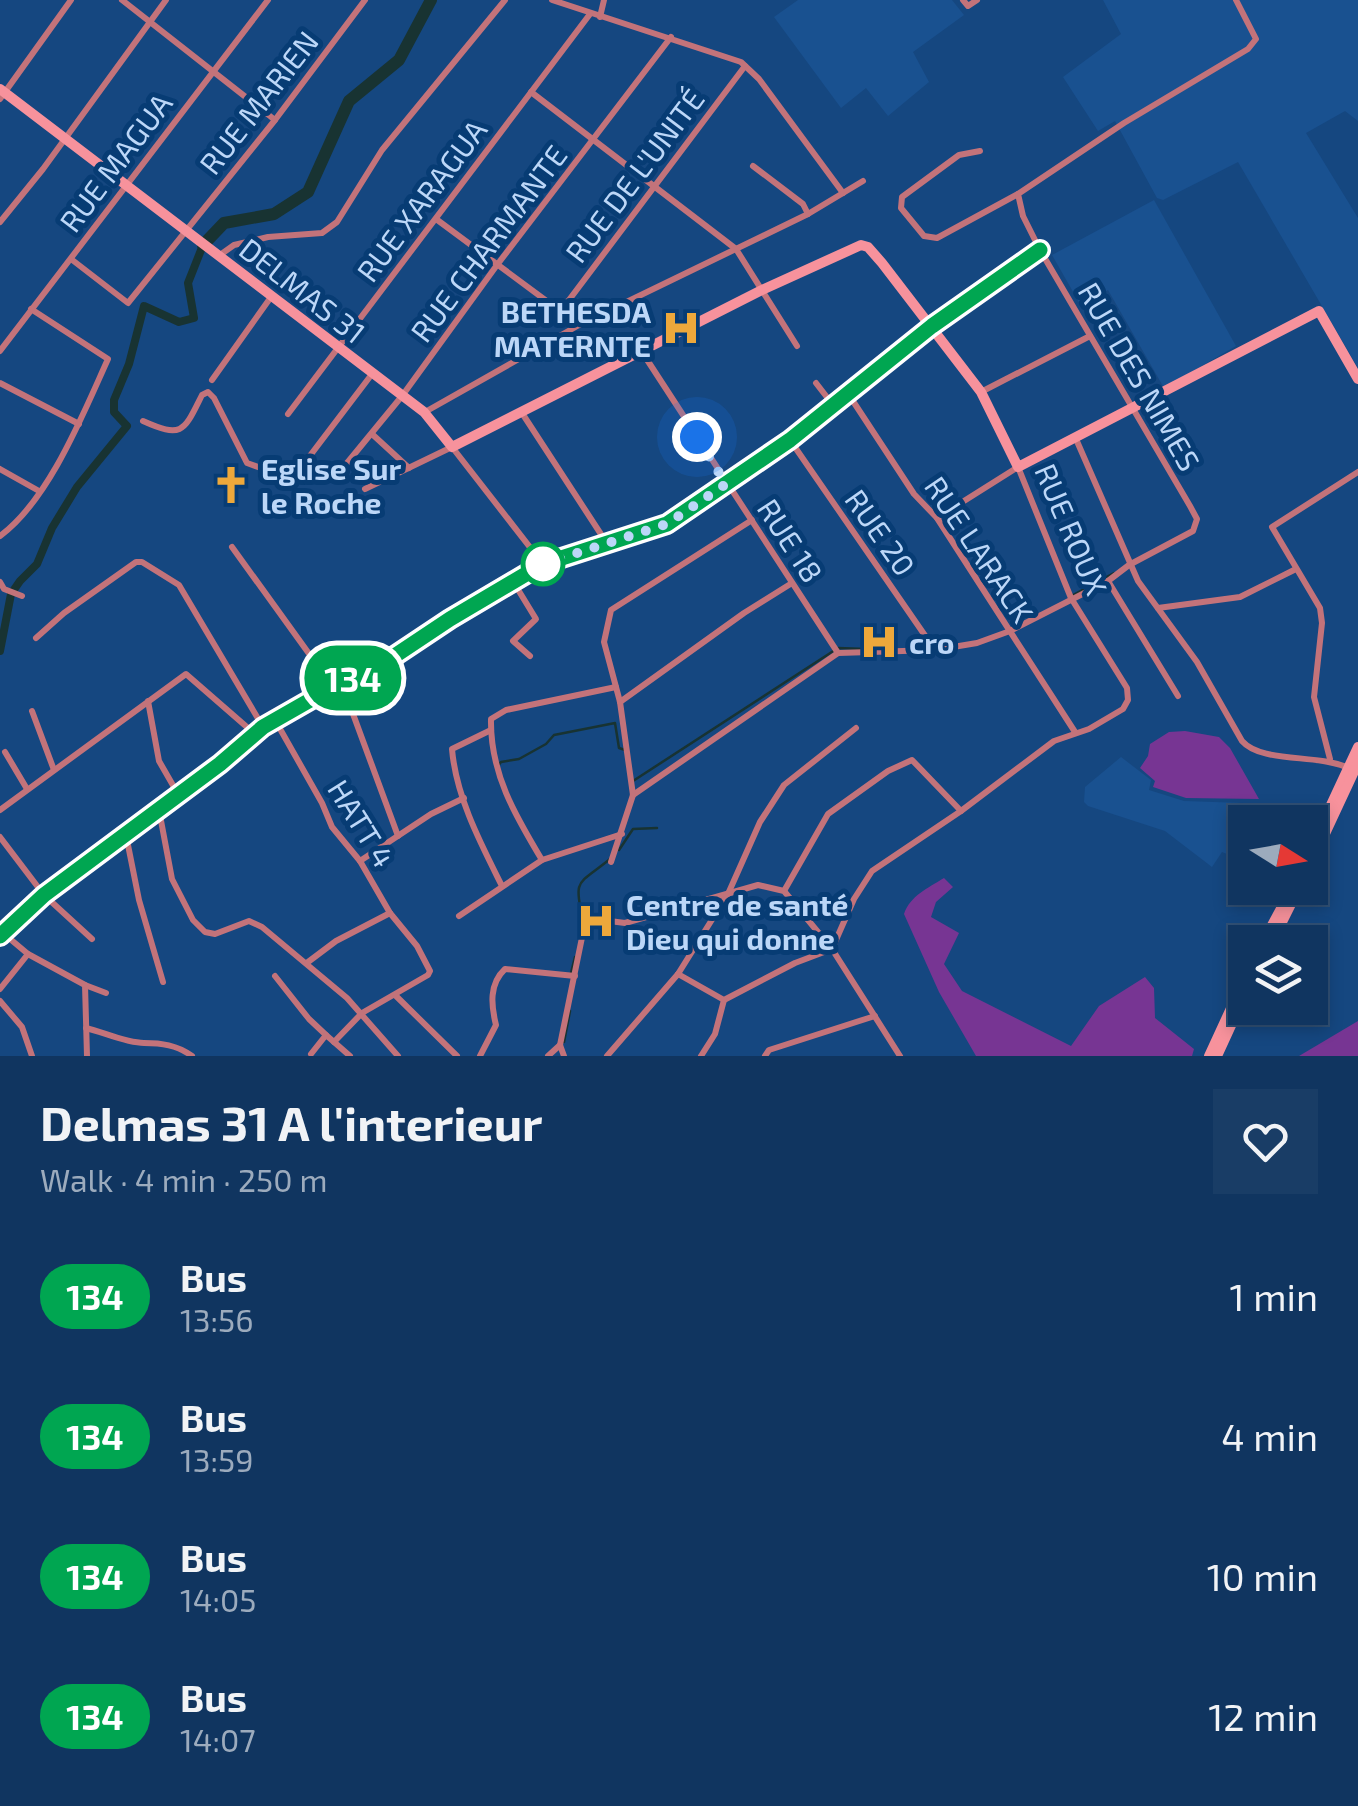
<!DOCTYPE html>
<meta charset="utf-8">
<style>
body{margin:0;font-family:"Exo 2",sans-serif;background:#193d66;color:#f1f3f6;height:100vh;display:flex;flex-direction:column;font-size:38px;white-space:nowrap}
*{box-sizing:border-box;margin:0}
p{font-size:32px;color:#9cabbd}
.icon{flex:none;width:55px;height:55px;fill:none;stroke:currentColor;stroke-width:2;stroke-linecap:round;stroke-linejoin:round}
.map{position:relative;height:1056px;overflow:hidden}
.drawer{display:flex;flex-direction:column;background:#103560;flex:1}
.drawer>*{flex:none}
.badge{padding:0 20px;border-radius:32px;font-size:35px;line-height:65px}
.needle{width:65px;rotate:101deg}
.fabs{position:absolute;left:1228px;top:805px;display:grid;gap:20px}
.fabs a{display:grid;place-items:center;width:100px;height:100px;border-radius:0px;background:#103560;box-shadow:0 5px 15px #0003,0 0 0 2px #305075;font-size:50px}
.you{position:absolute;width:50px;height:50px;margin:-25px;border:8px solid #fff;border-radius:50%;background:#1a73e8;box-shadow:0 0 0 15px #1a73e833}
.map>.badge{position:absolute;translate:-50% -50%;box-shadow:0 0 0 5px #fff}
.round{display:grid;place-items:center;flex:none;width:105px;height:105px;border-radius:0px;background:#193d66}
.summary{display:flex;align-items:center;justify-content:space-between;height:170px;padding:0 40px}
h1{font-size:48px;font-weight:700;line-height:75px}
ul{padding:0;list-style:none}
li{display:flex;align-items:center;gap:30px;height:140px;padding:0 40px}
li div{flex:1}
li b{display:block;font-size:38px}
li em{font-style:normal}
li .badge{min-width:110px;font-weight:700;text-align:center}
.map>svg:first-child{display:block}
</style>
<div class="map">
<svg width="1358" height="1056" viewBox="0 0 1358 1056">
<rect width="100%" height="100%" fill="#154780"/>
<g fill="#195190">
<path d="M798,0H952L964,15L913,52L929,82L888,116L866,88L841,108L774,17Z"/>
<path d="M1103,0H1358V121L1345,111L1306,133L1358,218V368L1238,162L1163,200L1157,198L1115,121L1098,131L1063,77L1121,34Z"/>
<path d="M1154,200L1236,346L1164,388L1108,290L1080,304L1052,255Z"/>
<path d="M1121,757L1151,780L1149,790L1184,801L1243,803L1245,844L1239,859L1222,852L1212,867L1165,831L1088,806L1084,802L1085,787Z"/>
</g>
<g fill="#773593">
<path d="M1185,731L1219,737L1230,748L1259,799L1186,798L1153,787L1155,781L1140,768L1148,756L1150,744L1169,732Z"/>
<path d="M944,878L953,887L936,902L931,917L959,933L944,964L962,991L1071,1046L1099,1006L1145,977L1154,988L1155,1018L1194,1049L1192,1056H976L939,992L904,914C910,896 928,888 944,878Z"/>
<path d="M1358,1021V1056H1299Z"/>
</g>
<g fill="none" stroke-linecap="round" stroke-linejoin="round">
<g stroke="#183332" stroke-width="2.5">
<path d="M1073,595L1114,573"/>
<path d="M498,766L501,762L519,759L546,744L554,735L615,723L619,748L625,750"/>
<path d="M633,781L838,648L865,649"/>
<path d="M619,850L633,829L657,828"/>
<path d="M583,920C573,878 578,885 610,859"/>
<path d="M571,973L575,957"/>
<path d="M564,1042L570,1011"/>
</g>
<path stroke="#183332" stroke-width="8" d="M0,651L11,594L20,581L37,564L52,528L77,487L127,426L114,412V400L129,364L144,306L179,322L194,318L188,283L203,245"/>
<path stroke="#183332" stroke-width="12" d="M203,245L224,223L274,214L308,192L349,101L399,60L431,0"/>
<g stroke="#c3737a" stroke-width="6">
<path d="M122,0L275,120"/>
<path d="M552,0L741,62L759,79L843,193"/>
<path d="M963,0L968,6L977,0"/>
<path d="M600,17L604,0"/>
<path d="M531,92L736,249L797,346"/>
<path d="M0,99L71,0"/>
<path d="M980,151L959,155L902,197L901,208L924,236L937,238L1018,194"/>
<path d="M753,166L803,204L808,214"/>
<path d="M436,219L579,325"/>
<path d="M0,222L43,169L166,0"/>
<path d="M220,255L234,245L268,237L322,233L337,222L382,150L505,0"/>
<path d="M71,259L128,303L275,120L365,0"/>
<path d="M560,312L745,66"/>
<path d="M0,351L268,0"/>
<path d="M642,352L838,653"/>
<path d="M212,380L271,297"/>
<path d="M0,383L79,424"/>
<path d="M816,383L833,405"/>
<path d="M847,392L914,494L937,518L1075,732"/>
<path d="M981,392L1090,336"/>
<path d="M425,412L579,325L808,214L863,181"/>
<path d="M522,413L608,545"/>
<path d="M288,414L590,14"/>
<path d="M143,421C183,439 184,431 202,395L208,392L214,398L247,463L269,471"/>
<path d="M372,434L409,468"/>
<path d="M1076,439L1138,581L1197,662L1242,741C1262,764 1320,753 1351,769"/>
<path d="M790,440L935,650"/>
<path d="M0,469L39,491"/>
<path d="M278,473L309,457L372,374"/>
<path d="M338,474L402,396L497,265L671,37"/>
<path d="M365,489L452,447L543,564"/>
<path d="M0,536C49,500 83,414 108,359L31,309"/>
<path d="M232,547L333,687"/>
<path d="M1108,581L1178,696"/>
<path d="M0,582L4,589L22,596"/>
<path d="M514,583L536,619L513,641L530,656"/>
<path d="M1158,608L1240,597L1296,569"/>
<path d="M36,638L64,613L136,562H142L179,585L263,727"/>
<path d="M838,653L935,650L977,643L1010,631L1108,581L1129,565L1193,531L1197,519L1190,506L1040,250L1023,216L1018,194L1124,123L1248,49L1256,39L1236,0"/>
<path d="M342,684L398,836"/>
<path d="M148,701L159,761L178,794"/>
<path d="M620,702L744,613L792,583"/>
<path d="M32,711L54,770"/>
<path d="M275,720L322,803L332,827L360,861L390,913L417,946L430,971L428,975L362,1013L334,1042"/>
<path d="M491,730L452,749C456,797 481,844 502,886"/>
<path d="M5,752L27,789"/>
<path d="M1330,759L1314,697L1322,623L1320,608L1272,527L1358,472"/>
<path d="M633,795L838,653"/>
<path d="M0,810L186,674L256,735"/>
<path d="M159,810L172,879L193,920L205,932L215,934L249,921L262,927L347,998L398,1056"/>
<path d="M126,835L139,900L163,982"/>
<path d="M0,837L44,895L92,939"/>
<path d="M542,860C515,815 490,773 491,719L506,710L616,687"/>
<path d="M360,861L431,814L464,798"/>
<path d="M611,862L633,795L620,702L604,642L611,610L752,520"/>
<path d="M784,891L828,814L888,771L912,760L961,811"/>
<path d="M459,916L542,860L622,834"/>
<path d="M3,933L28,954L85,985L87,1056"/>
<path d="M0,936L44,895L220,764L263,727L333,687L375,669L450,619L543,564L667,524L790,440L932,326L1040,250"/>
<path d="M308,962L336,941L390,913"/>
<path d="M678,974L724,1000L795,963L832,949L854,899L872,871L961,811L1054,741L1089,729L1123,709L1128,700L1127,688L1071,598L1018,467L937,518"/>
<path d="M275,976L309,1019L326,1035"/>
<path d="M85,985L106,993"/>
<path d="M0,989L28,954"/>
<path d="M395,995L457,1056"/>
<path d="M0,1001L22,1027L32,1056"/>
<path d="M86,1028C103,1032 126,1043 144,1043C161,1043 177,1045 192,1056"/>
<path d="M311,1054L326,1035L350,1056"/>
<path d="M480,1056L496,1025C491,1005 489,984 505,969L575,976"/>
<path d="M548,1056L560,1045"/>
<path d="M564,1056L560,1045L586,918L625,923L758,885L784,891L832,949L900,1056"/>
<path d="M607,1056L678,974L728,894L760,822L784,785L856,728"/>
<path d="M701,1056L715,1034L724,1000"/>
<path d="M765,1056L769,1050L875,1016"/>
</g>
<g stroke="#f7929c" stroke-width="10">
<path d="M0,89L424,412L452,447L762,290L861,245L868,247L882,263L981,392L1018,467L1319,311L1358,379"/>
<path d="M1310,850L1358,747"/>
<path d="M1310,866L1358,763"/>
<path d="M1263,942L1292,888"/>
<path d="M1272,942L1299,888"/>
<path d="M1209,1056L1245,978"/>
<path d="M1217,1056L1245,995"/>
</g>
</g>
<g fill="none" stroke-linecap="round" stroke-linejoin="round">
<g stroke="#fff" stroke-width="22">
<path id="line" d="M0,936L44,895L220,764L263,727L333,687L375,669L450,619L543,564L667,524L790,440L932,326L1040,250"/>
</g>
<use href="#line" stroke="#00a651" stroke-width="15"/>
<path stroke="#bcd7f8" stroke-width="10" stroke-dasharray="0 18" d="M543,564L667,524L726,484L697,437"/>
</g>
<defs>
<g id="hospital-bare" transform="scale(3)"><path d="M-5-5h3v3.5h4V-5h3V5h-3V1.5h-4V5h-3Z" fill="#eda83b" stroke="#073c74" stroke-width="2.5" paint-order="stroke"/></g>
<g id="church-bare" transform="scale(3)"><path d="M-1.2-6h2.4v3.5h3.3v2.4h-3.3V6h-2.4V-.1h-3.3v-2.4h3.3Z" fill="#eda83b" stroke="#073c74" stroke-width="2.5" paint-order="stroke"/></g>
</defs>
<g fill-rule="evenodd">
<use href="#hospital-bare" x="681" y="328"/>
<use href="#church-bare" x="231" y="485"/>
<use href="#hospital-bare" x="879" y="642"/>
<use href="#hospital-bare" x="596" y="921"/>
</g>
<circle fill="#fff" stroke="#00a651" stroke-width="5" cx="543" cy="564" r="20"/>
<g text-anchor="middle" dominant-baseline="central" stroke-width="10" stroke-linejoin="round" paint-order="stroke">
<g font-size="30" fill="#bcd7f8" stroke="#073c74">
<text transform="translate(258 102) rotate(-52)">RUE MARIEN</text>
<text transform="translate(115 162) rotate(-53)">RUE MAGUA</text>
<text transform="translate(634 175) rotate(-53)">RUE DE L'UNITÉ</text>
<text transform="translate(421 200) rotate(-53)">RUE XARAGUA</text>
<text transform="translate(488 243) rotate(-53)">RUE CHARMANTE</text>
<text transform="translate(303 290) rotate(38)">DELMAS 31</text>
<text transform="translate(1140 376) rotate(60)">RUE DES NIMES</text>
<text transform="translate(1072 529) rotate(67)">RUE ROUX</text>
<text transform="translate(881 532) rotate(55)">RUE 20</text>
<text transform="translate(791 540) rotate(57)">RUE 18</text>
<text transform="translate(980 549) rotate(56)">RUE LARACK</text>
<text transform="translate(362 823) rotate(58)">HATT 4</text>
</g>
<g font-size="30" font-weight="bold" fill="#bcd7f8" stroke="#073c74" text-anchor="start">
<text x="651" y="311" text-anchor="end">BETHESDA<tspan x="651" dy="34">MATERNTE</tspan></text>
<text x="261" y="468">Eglise Sur<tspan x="261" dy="34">le Roche</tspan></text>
<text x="909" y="642">cro</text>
<text x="626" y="904">Centre de santé<tspan x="626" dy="34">Dieu qui donne</tspan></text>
</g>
</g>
</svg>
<div class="fabs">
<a><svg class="needle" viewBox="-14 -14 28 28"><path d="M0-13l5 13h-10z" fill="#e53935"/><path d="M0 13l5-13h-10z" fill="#9cabbd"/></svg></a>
<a><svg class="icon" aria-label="layers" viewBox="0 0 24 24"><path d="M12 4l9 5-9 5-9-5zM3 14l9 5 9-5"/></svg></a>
</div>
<div class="you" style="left:697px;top:437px"></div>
<b class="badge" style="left:353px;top:678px;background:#00a651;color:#fff">134</b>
</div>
<section class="drawer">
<div class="summary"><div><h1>Delmas 31 A l'interieur</h1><p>Walk · 4 min · 250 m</p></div><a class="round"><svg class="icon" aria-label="heart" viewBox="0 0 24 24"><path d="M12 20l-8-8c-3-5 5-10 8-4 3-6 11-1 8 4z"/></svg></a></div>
<ul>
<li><span class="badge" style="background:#00a651;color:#fff">134</span><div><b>Bus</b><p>13:56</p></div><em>1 min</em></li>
<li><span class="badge" style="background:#00a651;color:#fff">134</span><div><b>Bus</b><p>13:59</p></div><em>4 min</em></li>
<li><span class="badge" style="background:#00a651;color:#fff">134</span><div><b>Bus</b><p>14:05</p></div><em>10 min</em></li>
<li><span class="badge" style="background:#00a651;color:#fff">134</span><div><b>Bus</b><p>14:07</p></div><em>12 min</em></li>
</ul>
</section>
